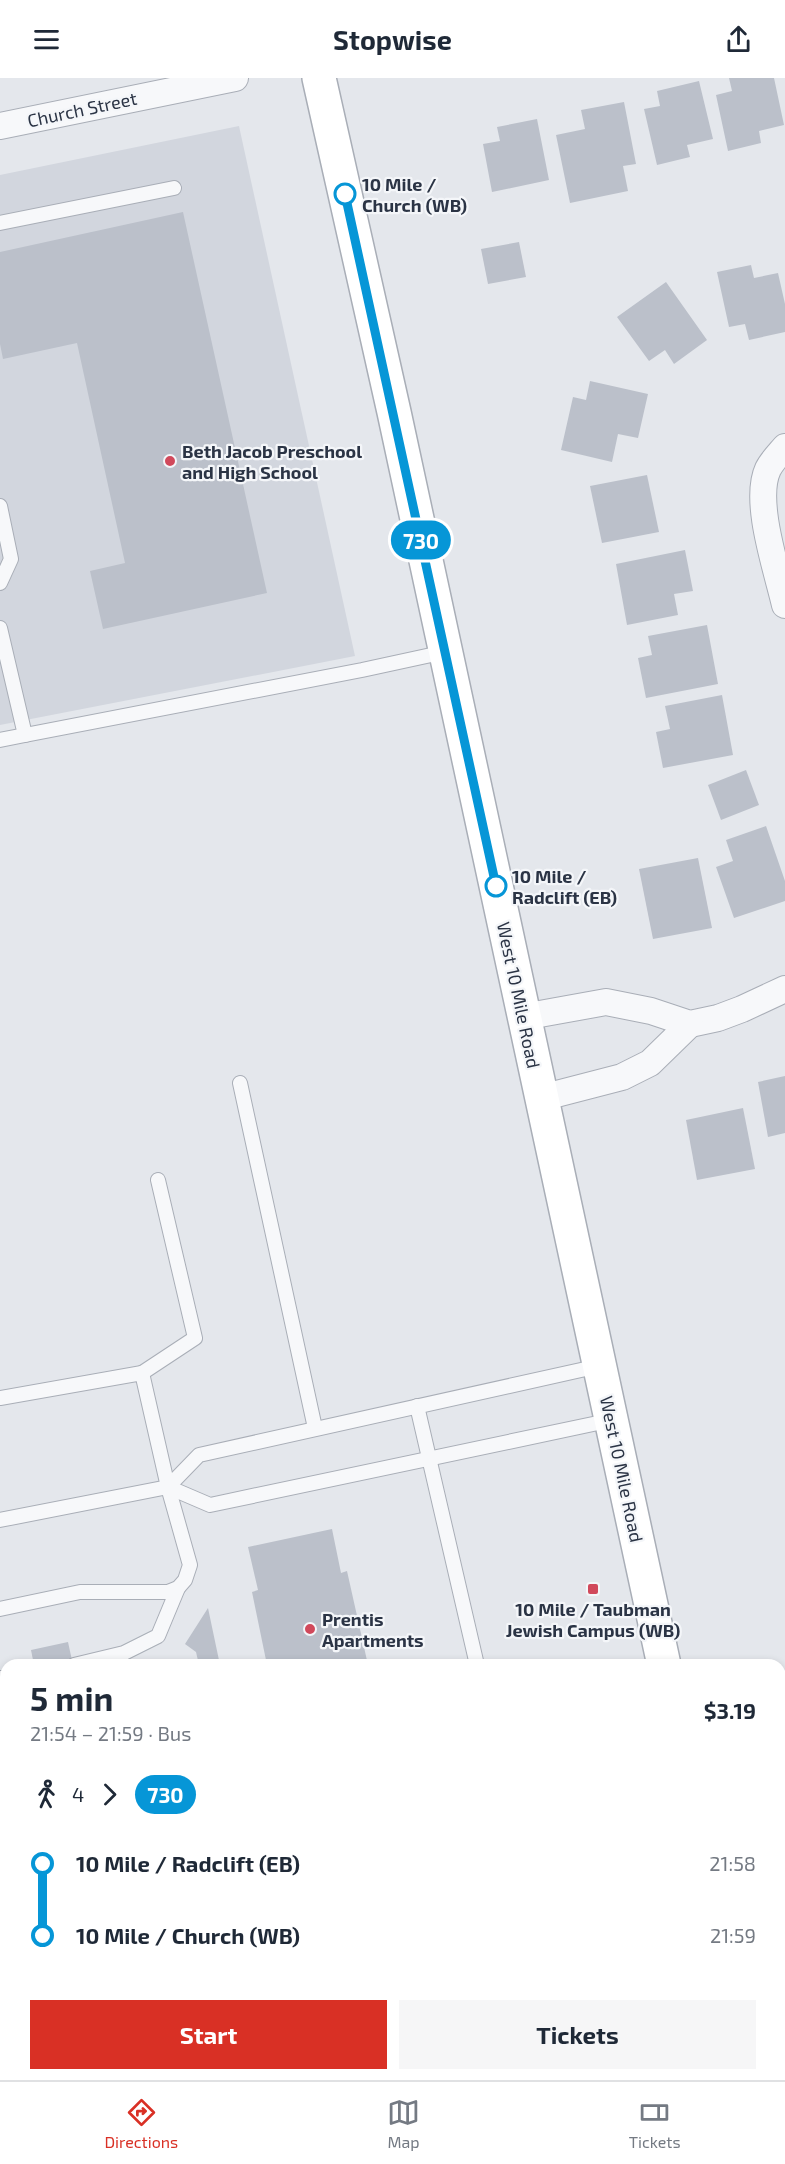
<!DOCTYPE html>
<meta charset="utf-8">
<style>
body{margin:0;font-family:"Exo 2",sans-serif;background:#f6f6f7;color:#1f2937;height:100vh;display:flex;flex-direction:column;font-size:22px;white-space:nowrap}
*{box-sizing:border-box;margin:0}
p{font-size:20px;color:#747a83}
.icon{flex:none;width:33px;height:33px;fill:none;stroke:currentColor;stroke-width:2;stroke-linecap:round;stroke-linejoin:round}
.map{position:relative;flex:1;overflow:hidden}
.sheet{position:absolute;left:0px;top:1581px;width:786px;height:422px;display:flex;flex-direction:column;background:#fff;border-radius:18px 18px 0 0;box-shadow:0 3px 9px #0003}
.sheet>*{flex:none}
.badge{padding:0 12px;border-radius:20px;font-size:21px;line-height:39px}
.map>.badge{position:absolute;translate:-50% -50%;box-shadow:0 0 0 3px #fff}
.legs{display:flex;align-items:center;gap:9px;height:66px;padding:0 30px;font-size:20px}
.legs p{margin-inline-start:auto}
.headline{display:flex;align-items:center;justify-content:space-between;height:102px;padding:0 30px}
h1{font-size:33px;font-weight:700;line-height:45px}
.button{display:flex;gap:12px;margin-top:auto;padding:12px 30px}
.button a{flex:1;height:69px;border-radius:0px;background:#d93025;color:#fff;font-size:24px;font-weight:700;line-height:69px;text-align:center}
.button a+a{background:#f6f6f7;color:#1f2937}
ul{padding:0 30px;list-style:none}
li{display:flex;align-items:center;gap:21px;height:72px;font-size:22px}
li i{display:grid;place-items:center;width:9px;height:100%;margin:0 8px;background:currentColor}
li i::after{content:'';width:15px;height:15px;margin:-8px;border:4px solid;border-radius:50%;background:#fff}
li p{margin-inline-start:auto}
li:first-child i{background:linear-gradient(#0000 50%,currentColor 0)}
li:last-child i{background:linear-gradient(currentColor 50%,#0000 0)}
header{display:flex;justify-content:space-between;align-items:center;height:78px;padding:0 30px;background:#fff;font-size:27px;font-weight:700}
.tab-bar{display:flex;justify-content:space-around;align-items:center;height:84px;border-top:2px solid #e0e1e3;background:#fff;font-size:16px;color:#747a83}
.tab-bar a{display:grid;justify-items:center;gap:3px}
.tab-bar .on{color:#d93025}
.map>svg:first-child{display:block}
</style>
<header><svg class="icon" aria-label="menu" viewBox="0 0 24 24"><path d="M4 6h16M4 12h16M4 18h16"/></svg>Stopwise<svg class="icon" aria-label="share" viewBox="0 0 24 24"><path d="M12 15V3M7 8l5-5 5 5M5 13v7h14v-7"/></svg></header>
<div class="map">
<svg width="785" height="2002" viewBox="0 0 785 2002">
<rect width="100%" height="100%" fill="#e4e7ec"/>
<path fill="#d2d6de" d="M239,48L355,578L0,647V97Z"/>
<g fill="#bbc0ca">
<path d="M729,0H774L784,47L759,53L761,65L728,73L716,17L732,13Z"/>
<path d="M699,3L713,61L687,67L690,79L657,87L644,31L660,28L657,13Z"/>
<path d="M624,24L636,86L623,88L628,113L570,125L556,57L585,51L581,32Z"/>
<path d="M537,41L549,102L492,114L483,66L500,63L497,49Z"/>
<path d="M183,134L267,515L103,551L90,493L125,485L77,265L3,281L0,266V174Z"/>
<path d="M519,164L526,199L488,206L481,171Z"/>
<path d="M751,187L754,200L778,195L785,226V254L749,262L745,246L729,249L717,194Z"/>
<path d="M666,204L707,262L674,286L665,272L649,283L617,239Z"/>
<path d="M590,303L648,316L638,360L618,356L612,384L561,372L573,319L586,322Z"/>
<path d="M647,397L659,454L602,465L590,408Z"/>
<path d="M685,472L693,513L674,516L678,537L627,547L616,486Z"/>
<path d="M707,547L718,606L646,620L638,580L652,577L648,558Z"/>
<path d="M722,617L733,677L663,690L656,654L670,651L665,628Z"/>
<path d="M746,692L759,727L721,742L708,707Z"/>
<path d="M766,748L785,803V823L734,840L716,789L733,783L726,762Z"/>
<path d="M698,780L712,850L653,861L639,791Z"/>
<path d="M785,998V1055L768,1059L758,1004Z"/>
<path d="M743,1030L755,1091L697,1102L686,1042Z"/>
<path d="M332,1451L341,1495L347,1493L368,1587H267L252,1514L258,1512L248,1469Z"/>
<path d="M208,1530L220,1587H199L196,1574L185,1566Z"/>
<path d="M68,1564L73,1587H34L31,1572Z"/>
<path d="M6,1634V1705L0,1707V1636Z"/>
<path d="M55,1996H83L84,2002H56Z"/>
<path d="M160,1996H281L282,2000L306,1996L308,2002H161Z"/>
</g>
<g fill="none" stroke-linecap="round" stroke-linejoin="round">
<g stroke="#a9aeb7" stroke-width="16">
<g id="lane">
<path d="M0,145L174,110"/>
<path d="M0,428L11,481L0,505"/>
<path d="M0,550L25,657L362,592L445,574"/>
<path d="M0,662L25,657"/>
<path d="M240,1005L315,1350"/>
<path d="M142,1295L195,1260L158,1102"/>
<path d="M0,1320L142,1295L168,1409L190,1487L185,1502L178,1510L168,1514H80L0,1531"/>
<path d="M417,1328L477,1587"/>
<path d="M168,1409L199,1377L599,1288"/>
<path d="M0,1442L168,1409L210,1427L612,1342"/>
<path d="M74,1587L124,1575L158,1558L178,1510"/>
<path d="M0,1600L6,1601"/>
<path d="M780,1778H785"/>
<path d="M0,1823L6,1822"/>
<path d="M0,1921L6,1920"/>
<path d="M100,1996L101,2002"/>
</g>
</g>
<g stroke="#a9aeb7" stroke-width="28">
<g id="street">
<path d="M0,48L235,0"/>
<path d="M785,369C779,376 772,383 768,391C753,423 777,492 785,527"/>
<path d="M523,939L606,924L651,933L690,946L718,940L742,931L785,911"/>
<path d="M541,1020L622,999L650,985L690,946"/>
</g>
</g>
<g stroke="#a9aeb7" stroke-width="36">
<g id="secondary">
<path d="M319,0L394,334L664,1587"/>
<path d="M753,1996L755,2002"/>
</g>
</g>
<use href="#lane" stroke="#f7f8fa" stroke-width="14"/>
<use href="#street" stroke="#f7f8fa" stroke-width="26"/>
<use href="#secondary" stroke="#fff" stroke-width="33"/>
</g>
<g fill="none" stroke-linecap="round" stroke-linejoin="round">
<g stroke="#fff" stroke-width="14">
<path id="line-1" d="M345,116L496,808"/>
</g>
<use href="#line-1" stroke="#0696d7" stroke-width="9"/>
</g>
<g fill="#fff" stroke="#0696d7" stroke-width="3">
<circle cx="345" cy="116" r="10"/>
<circle cx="496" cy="808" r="10"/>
</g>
<g fill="#d1495b" stroke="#f4f6f9" stroke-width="2">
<circle cx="170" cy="383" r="6"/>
<rect x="587" y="1505" width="12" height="12" rx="3"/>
<circle cx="310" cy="1551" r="6"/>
</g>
<g text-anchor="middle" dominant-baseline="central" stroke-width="4.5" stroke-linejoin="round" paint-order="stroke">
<g font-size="18" fill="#2b3445" stroke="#f4f6f9">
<text transform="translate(82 31) rotate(-12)">Church Street</text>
<text transform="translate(519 917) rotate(78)">West 10 Mile Road</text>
<text transform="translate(622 1391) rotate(78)">West 10 Mile Road</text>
</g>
<g font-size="18" font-weight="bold" fill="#2b3445" stroke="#f4f6f9" text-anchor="start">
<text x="362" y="106">10 Mile /<tspan x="362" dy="21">Church (WB)</tspan></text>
<text x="512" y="798">10 Mile /<tspan x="512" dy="21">Radclift (EB)</tspan></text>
</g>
<g font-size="18" font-weight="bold" fill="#2b3445" stroke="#f4f6f9" text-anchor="start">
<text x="182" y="373">Beth Jacob Preschool<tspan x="182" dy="21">and High School</tspan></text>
<text x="593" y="1531" text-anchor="middle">10 Mile / Taubman<tspan x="593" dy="21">Jewish Campus (WB)</tspan></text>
<text x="322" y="1541">Prentis<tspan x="322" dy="21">Apartments</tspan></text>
</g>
</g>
</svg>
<b class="badge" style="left:421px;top:462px;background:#0696d7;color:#fff">730</b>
<section class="sheet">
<div class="headline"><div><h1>5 min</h1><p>21:54 – 21:59 · Bus</p></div><b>$3.19</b></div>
<div class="legs"><svg class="icon" aria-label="walk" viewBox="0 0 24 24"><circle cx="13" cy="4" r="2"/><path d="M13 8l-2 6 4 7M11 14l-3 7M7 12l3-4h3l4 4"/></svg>4<svg class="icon" aria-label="forward" viewBox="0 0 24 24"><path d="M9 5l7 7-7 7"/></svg><b class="badge" style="background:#0696d7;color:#fff">730</b></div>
<ul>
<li><i style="color:#0696d7"></i><b>10 Mile / Radclift (EB)</b><p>21:58</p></li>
<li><i style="color:#0696d7"></i><b>10 Mile / Church (WB)</b><p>21:59</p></li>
</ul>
<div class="button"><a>Start</a><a>Tickets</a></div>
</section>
</div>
<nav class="tab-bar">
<a class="on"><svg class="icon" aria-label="directions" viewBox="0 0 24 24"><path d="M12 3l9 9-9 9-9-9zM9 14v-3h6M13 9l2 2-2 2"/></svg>Directions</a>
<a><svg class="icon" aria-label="map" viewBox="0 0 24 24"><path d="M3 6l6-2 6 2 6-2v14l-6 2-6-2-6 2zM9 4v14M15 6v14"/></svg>Map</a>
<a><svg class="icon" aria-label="tickets" viewBox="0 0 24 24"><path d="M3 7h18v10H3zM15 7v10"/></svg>Tickets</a>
</nav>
